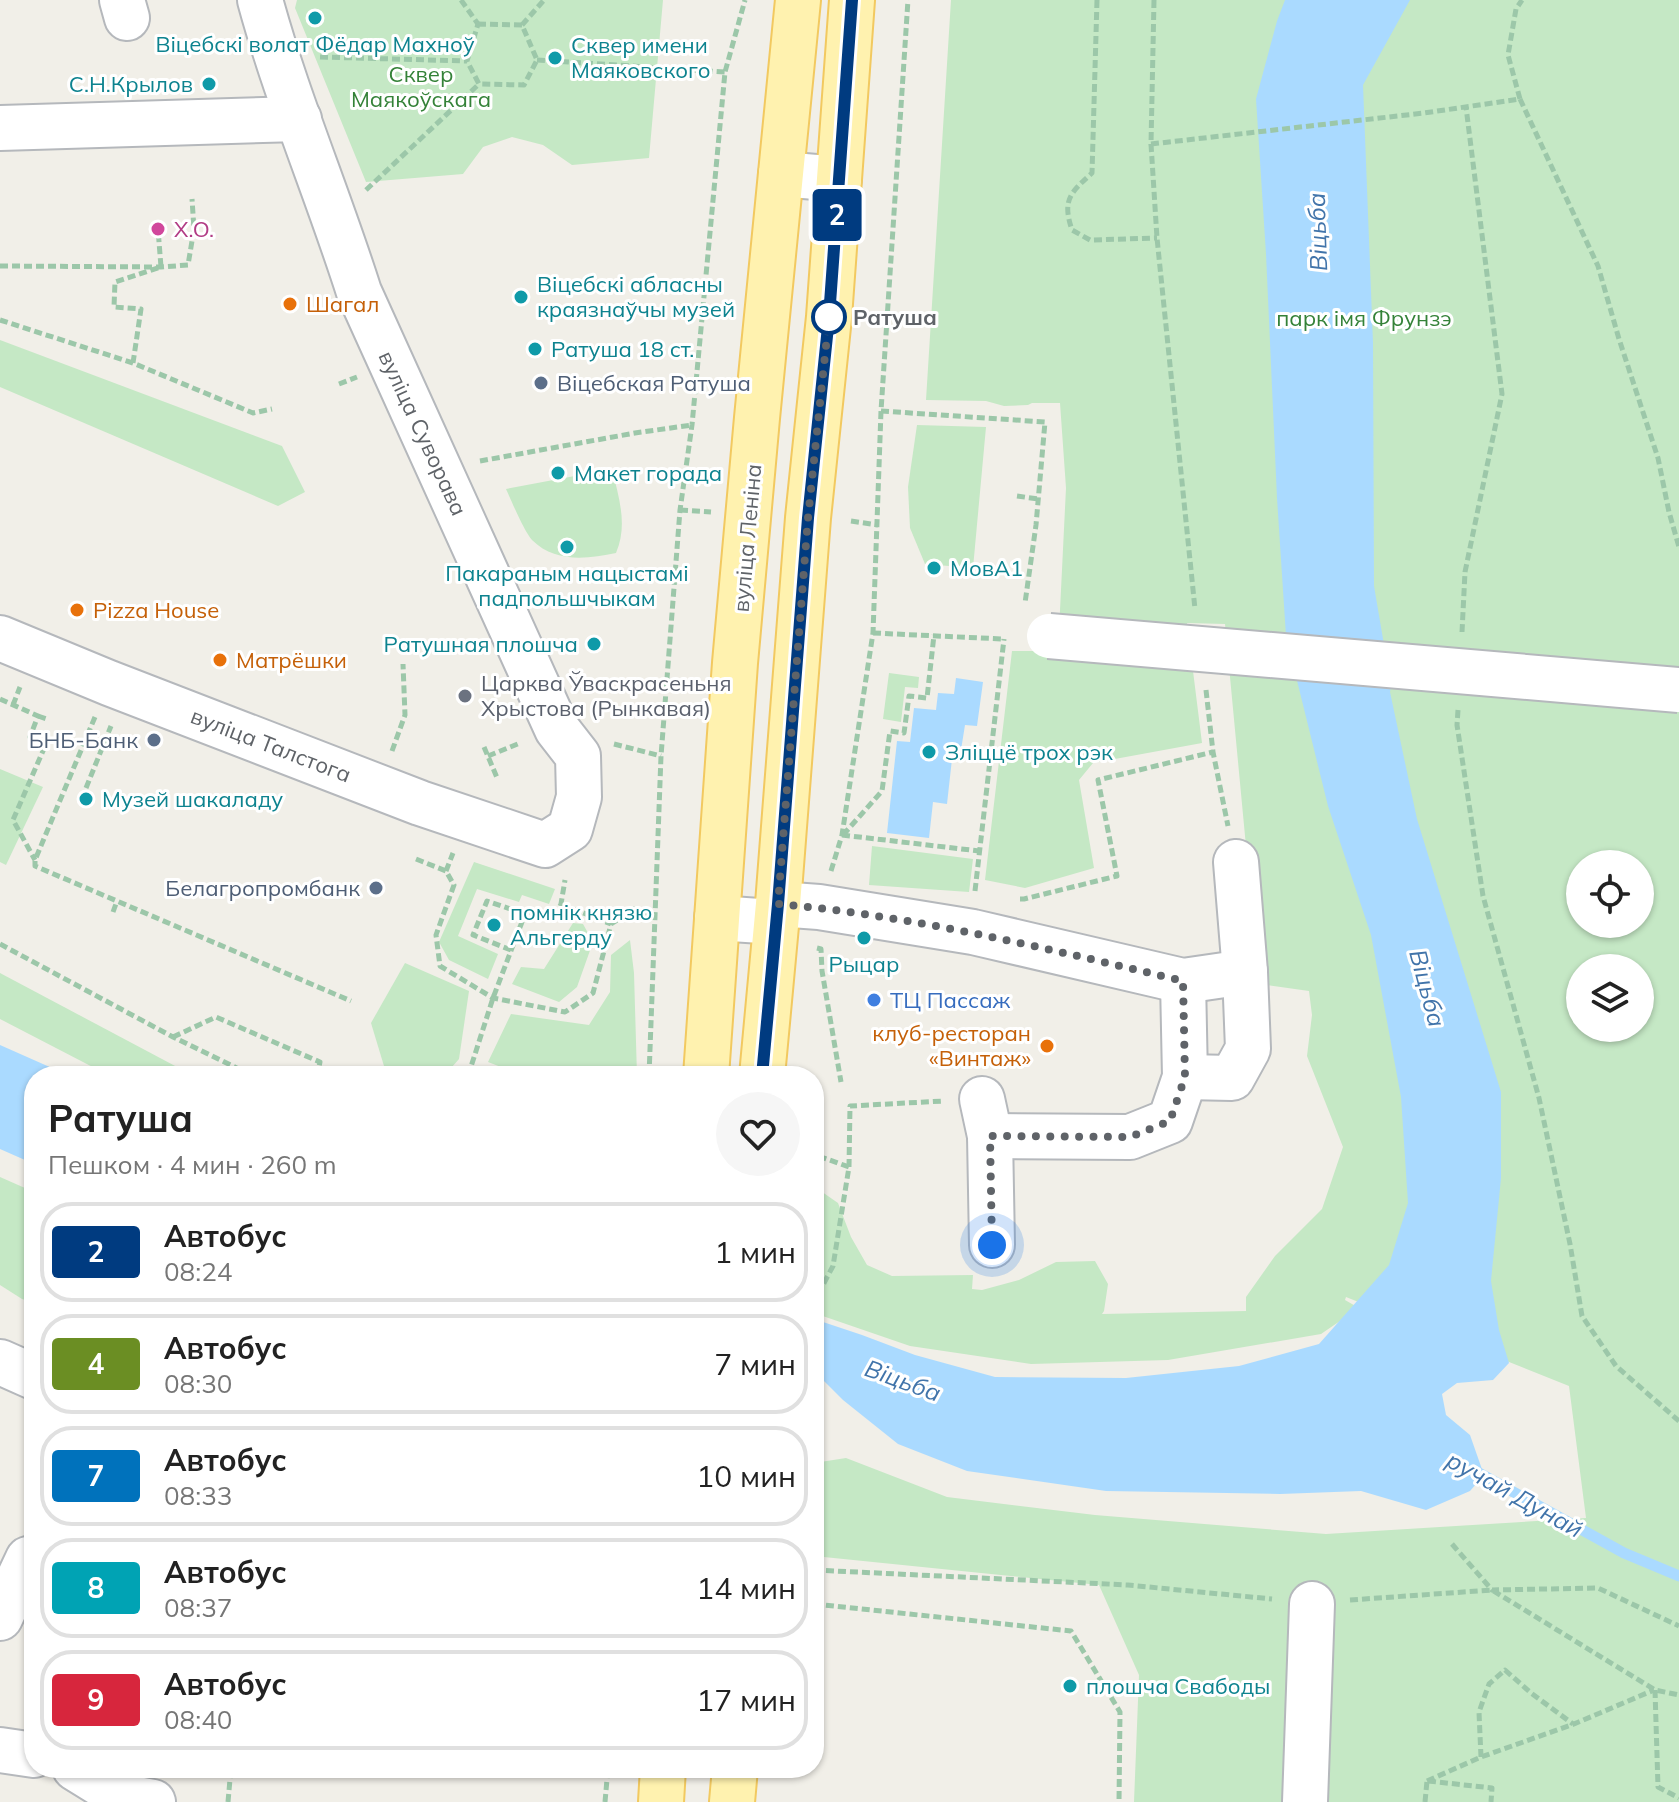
<!DOCTYPE html>
<html lang="ru">
<meta charset="utf-8">
<style>
body{margin:0;font-family:Mulish,sans-serif;background:#f6f6f6;color:#222;height:100vh;display:flex;flex-direction:column;font-size:30px;white-space:nowrap}
*{box-sizing:border-box;margin:0}
p{font-size:26px;color:#767676}
.icon{flex:none;width:44px;height:44px;fill:none;stroke:currentColor;stroke-width:2;stroke-linecap:round;stroke-linejoin:round}
.map{position:relative;flex:1;overflow:hidden}
.details{position:absolute;left:24px;top:1066px;width:800px;height:712px;display:flex;flex-direction:column;background:#fff;border-radius:32px;box-shadow:0 2px 6px #0004}
.details>*{flex:none}
.badge{padding:0 16px;border-radius:6px;font-size:28px;line-height:52px}
.fabs{position:absolute;left:1566px;top:850px;display:grid;gap:16px}
.fabs a{display:grid;place-items:center;width:88px;height:88px;border-radius:50%;background:#fff;box-shadow:0 2px 6px #0004;font-size:40px}
.you{position:absolute;width:40px;height:40px;margin:-20px;border:6px solid #fff;border-radius:50%;background:#1a73e8;box-shadow:0 0 0 12px #1a73e833}
.map>.badge{position:absolute;translate:-50% -50%;box-shadow:0 0 0 4px #fff}
.round{display:grid;place-items:center;flex:none;width:84px;height:84px;border-radius:42px;background:#f6f6f6}
.head{display:flex;align-items:center;justify-content:space-between;height:136px;padding:0 24px}
h1{font-size:38px;font-weight:700;line-height:60px}
ul{padding:0;list-style:none}
li{display:flex;align-items:center;gap:24px;height:100px;margin:0 16px 12px;padding:0 8px;border:4px solid #e0e0e0;border-radius:32px}
li div{flex:1}
li b{display:block;font-size:30px}
li em{font-style:normal}
li .badge{min-width:88px;font-weight:700;text-align:center}
.map>svg:first-child{display:block}
</style>
<div class="map">
<svg width="1679" height="1802" viewBox="0 0 1679 1802">
<rect width="100%" height="100%" fill="#f1efe8"/>
<g fill="#c5e8c5" fill-rule="evenodd">
<path d="M297,0H663L649,158L572,165L543,145L512,137L483,147L463,174L366,182L295,8Z"/>
<path d="M951,0H1679V1802H1134L1139,1675L1099,1585L814,1556V1463L846,1458L947,1497L1095,1515L1326,1534L1586,1518L1569,1386L1346,1297L1345,1300L1359,1308L1321,1334L1168,1360L1031,1364L910,1346L814,1313L815,1187L838,1203L851,1237L867,1265L892,1276L973,1275L972,1289L982,1290L1019,1280L1056,1262L1095,1261L1108,1284L1104,1311L1102,1314L1246,1311V1297L1275,1256L1322,1209L1343,1147L1307,1056L1312,1015L1309,991L1259,984L1225,624L1187,623L1202,743L1093,763L1079,780L1094,868L1025,888L985,880L1012,651H1058L1066,488L1060,403H1032L1028,405L1004,406L986,401L926,400ZM1580,864H1640V924H1580ZM1580,968H1640V1028H1580Z"/>
<path d="M0,340L282,446L305,492L278,506L0,387Z"/>
<path d="M917,425L986,427L973,568L925,564L910,528L908,487Z"/>
<path d="M612,469C619,498 628,525 616,553C587,559 555,563 532,540C524,531 512,502 506,489Z"/>
<path d="M889,673L919,677L918,688L905,687L901,722L883,719Z"/>
<path d="M0,769L43,787L6,865L0,862Z"/>
<path d="M872,846L973,859L969,892L869,885Z"/>
<path d="M474,862L555,889L549,904L522,895L519,902L477,889L458,936L498,954L488,979L449,960L439,942Z"/>
<path d="M573,923L583,924L593,942L577,987L559,1002L512,984L521,967L544,969Z"/>
<path d="M630,940L634,973L637,1076H524L488,1062L511,1014L589,1025L610,992L611,955Z"/>
<path d="M405,963L469,991L459,1059L444,1076H387L371,1023Z"/>
<path d="M0,973L194,1076H110L0,1019Z"/>
<path d="M0,1177L34,1192V1303L22,1299L0,1285Z"/>
</g>
<g fill="#aadaff">
<path d="M1285,0H1410L1363,85L1373,343L1374,586L1391,686L1390,692L1417,819L1501,1092V1178L1491,1281L1499,1330L1509,1363L1493,1380L1457,1383L1442,1394L1446,1415L1470,1435L1484,1475L1470,1491L1426,1510L1361,1491L1280,1494L1106,1491L967,1471L898,1444L843,1400L818,1375L814,1374V1319L862,1335L915,1355L995,1377L1126,1378L1239,1366L1319,1344L1389,1265L1408,1203L1401,1097L1371,935L1328,806L1286,636L1277,498L1266,254L1256,99L1277,21Z"/>
<path d="M956,678L983,682L977,726L965,725L961,750H953L947,804L933,802L929,838L887,833L897,741L910,742L914,708L936,710L938,693L954,694Z"/>
<path d="M0,1045L70,1076H34V1164L0,1149Z"/>
</g>
<g fill="none" stroke-linecap="round" stroke-linejoin="round">
<path stroke="#aadaff" stroke-width="11" d="M1470,1468L1624,1553L1679,1576"/>
<g stroke="#b5b8bc" stroke-width="48">
<g id="minor">
<path d="M122,0L127,18"/>
<path d="M0,128L299,119"/>
<path d="M781,174L839,179"/>
<path d="M0,638L109,683L420,803L545,845L570,829L579,797L578,756L557,729L359,292C328,194 287,99 260,0"/>
<path d="M778,904L819,907L973,932L1183,981L1245,972L1236,862"/>
<path d="M717,918L776,922"/>
<path d="M1185,1077L1232,1078L1248,1049L1245,972"/>
<path d="M982,1099L990,1136L992,1245"/>
<path d="M990,1136L1130,1137L1170,1121L1185,1077L1183,981"/>
<path d="M0,1362L34,1377"/>
<path d="M0,1618L28,1559"/>
<path d="M0,1750L34,1755"/>
<path d="M75,1768L120,1796L153,1802"/>
<path d="M1305,1802L1312,1604"/>
</g>
</g>
<g stroke="#f2c960" stroke-width="48">
<g id="major">
<path d="M706,1076L735,663L757,418L798,0"/>
<path d="M762,1076L778,904L808,518L829,317L852,0"/>
<path d="M661,1802L663,1768"/>
<path d="M732,1802L735,1768"/>
</g>
</g>
<g stroke="#9cc7a9" stroke-width="5" stroke-dasharray="8 4" stroke-linecap="butt">
<path d="M461,0L478,24"/>
<path d="M1097,0L1092,173C1070,193 1062,200 1072,230L1090,240L1157,238"/>
<path d="M1154,0L1151,144L1424,113L1520,99L1508,55L1516,9L1522,0"/>
<path d="M478,24L522,25L537,60L524,85L479,84L467,61Z"/>
<path d="M522,25L544,0"/>
<path d="M320,57L467,61"/>
<path d="M537,60L725,72"/>
<path d="M1520,99L1598,266L1619,339L1658,458L1669,512L1679,547"/>
<path d="M1151,144L1157,238L1195,609"/>
<path d="M366,190L479,84"/>
<path d="M0,266L161,267L188,265L194,229L192,199"/>
<path d="M0,320L133,363L253,413L272,409"/>
<path d="M133,363L141,309L114,307L115,282L161,267L158,229"/>
<path d="M339,384L357,377"/>
<path d="M881,411L1045,422L1036,525L1025,603"/>
<path d="M480,461L635,433L692,425"/>
<path d="M1017,496L1038,499"/>
<path d="M680,510L711,512"/>
<path d="M851,521L878,525"/>
<path d="M1462,632L1465,572L1502,394L1466,107"/>
<path d="M873,633L1003,639"/>
<path d="M1206,690L1213,752L1228,826"/>
<path d="M0,699L38,716L30,737L46,744L13,820L35,860"/>
<path d="M13,705L20,687"/>
<path d="M1458,710L1457,725L1483,896L1539,1098L1570,1244L1582,1316L1616,1366L1679,1421"/>
<path d="M38,716L47,719"/>
<path d="M95,717L35,860V866L351,1001"/>
<path d="M614,744L661,756"/>
<path d="M484,747L498,780"/>
<path d="M392,751L405,715L403,664"/>
<path d="M488,756L520,743"/>
<path d="M86,788L111,726"/>
<path d="M842,835L979,851"/>
<path d="M843,835L882,791L890,731L904,733L909,696L927,698L934,635"/>
<path d="M416,859L446,871L454,885L436,935L440,966L493,998L565,1012L593,993L611,924L634,909L656,918"/>
<path d="M446,871L453,853"/>
<path d="M831,871L842,835L873,633L881,411L908,0"/>
<path d="M975,891L1004,639"/>
<path d="M1020,899H1024L1117,876L1098,780L1213,752"/>
<path d="M561,904L611,924"/>
<path d="M113,912L117,901"/>
<path d="M0,944L173,1037L253,1076"/>
<path d="M817,948L821,949L822,971L841,1082"/>
<path d="M511,950L473,935L487,901L525,914"/>
<path d="M173,1037L216,1017L320,1062L317,1076"/>
<path d="M468,1076L493,998L525,914L553,920L561,904L565,880"/>
<path d="M649,1076L661,756L680,510L692,425L725,72L745,0"/>
<path d="M814,1098L819,1100L821,1157L849,1167L833,1266L824,1283L814,1296"/>
<path d="M849,1167L850,1106L944,1101"/>
<path d="M1452,1544L1492,1590L1598,1588L1679,1626"/>
<path d="M814,1570L1128,1585L1272,1599"/>
<path d="M1350,1600L1492,1590L1655,1690L1679,1695"/>
<path d="M814,1604L1071,1631L1120,1712L1119,1802"/>
<path d="M1655,1690L1658,1787L1679,1798"/>
<path d="M1481,1757L1479,1712L1489,1684L1505,1670L1531,1693L1573,1724"/>
<path d="M1427,1781L1481,1757L1574,1724L1654,1690"/>
<path d="M1428,1781L1492,1788L1491,1802"/>
<path d="M228,1802L231,1768"/>
<path d="M605,1802L608,1768"/>
<path d="M1425,1802L1427,1781"/>
</g>
<use href="#minor" stroke="#fff" stroke-width="44"/>
<use href="#major" stroke="#fff2af" stroke-width="44"/>
<g stroke="#b5b8bc" stroke-width="48" stroke-linecap="butt">
<path id="minor-bridge" d="M1049,636L1679,690"/>
</g>
<use href="#minor-bridge" stroke="#fff" stroke-width="44"/>
</g>
<g fill="none" stroke-linecap="round" stroke-linejoin="round">
<g stroke="#fff" stroke-width="18">
<path id="line" d="M762,1076L778,904L808,518L829,317L852,0"/>
</g>
<use href="#line" stroke="#003b80" stroke-width="12"/>
<path stroke="#5f6368" stroke-width="8" stroke-dasharray="0 14.4" d="M829,317L808,518L778,904C915,916 1049,949 1183,981L1185,1077L1170,1121L1130,1137L990,1136L992,1245"/>
</g>
<g fill="#0f9aa8" stroke="#fff" stroke-width="3">
<circle cx="315" cy="18" r="8"/>
<circle cx="555" cy="58" r="8"/>
<circle cx="209" cy="84" r="8"/>
<circle cx="521" cy="297" r="8"/>
<circle cx="535" cy="349" r="8"/>
<circle cx="558" cy="473" r="8"/>
<circle cx="567" cy="547" r="8"/>
<circle cx="934" cy="568" r="8"/>
<circle cx="594" cy="644" r="8"/>
<circle cx="929" cy="752" r="8"/>
<circle cx="86" cy="799" r="8"/>
<circle cx="494" cy="925" r="8"/>
<circle cx="864" cy="938" r="8"/>
<circle cx="1070" cy="1686" r="8"/>
</g>
<circle fill="#d1479c" stroke="#fff" stroke-width="3" cx="158" cy="229" r="8"/>
<g fill="#e8710a" stroke="#fff" stroke-width="3">
<circle cx="290" cy="304" r="8"/>
<circle cx="77" cy="610" r="8"/>
<circle cx="220" cy="660" r="8"/>
<circle cx="1047" cy="1046" r="8"/>
</g>
<circle fill="#fff" stroke="#003b80" stroke-width="4" cx="829" cy="317" r="16"/>
<g fill="#5c6f8a" stroke="#fff" stroke-width="3">
<circle cx="541" cy="383" r="8"/>
<circle cx="154" cy="740" r="8"/>
<circle cx="376" cy="888" r="8"/>
</g>
<circle fill="#6b7280" stroke="#fff" stroke-width="3" cx="465" cy="696" r="8"/>
<circle fill="#3f7fe0" stroke="#fff" stroke-width="3" cx="874" cy="1000" r="8"/>
<g text-anchor="middle" dominant-baseline="central" stroke-width="6" stroke-linejoin="round" paint-order="stroke">
<g font-size="22" fill="#0d838f" stroke="#fff" text-anchor="start">
<text x="315" y="44" text-anchor="middle">Віцебскі волат Фёдар Махноў</text>
<text x="571" y="45">Сквер имени<tspan x="571" dy="25">Маяковского</tspan></text>
<text x="193" y="84" text-anchor="end">С.Н.Крылов</text>
<text x="537" y="284">Віцебскі абласны<tspan x="537" dy="25">краязнаўчы музей</tspan></text>
<text x="551" y="349">Ратуша 18 ст.</text>
<text x="574" y="473">Макет горада</text>
<text x="950" y="568">МовА1</text>
<text x="567" y="573" text-anchor="middle">Пакараным нацыстамі<tspan x="567" dy="25">падпольшчыкам</tspan></text>
<text x="578" y="644" text-anchor="end">Ратушная плошча</text>
<text x="945" y="752">Зліццё трох рэк</text>
<text x="102" y="799">Музей шакаладу</text>
<text x="510" y="912">помнік князю<tspan x="510" dy="25">Альгерду</tspan></text>
<text x="864" y="964" text-anchor="middle">Рыцар</text>
<text x="1086" y="1686">плошча Свабоды</text>
</g>
<g font-size="22" fill="#348238" stroke="#fff">
<text x="421" y="74">Сквер<tspan x="421" dy="25">Маякоўскага</tspan></text>
<text x="1364" y="318">парк імя Фрунзэ</text>
</g>
<g font-size="22" fill="#b23c85" stroke="#fff" text-anchor="start">
<text x="174" y="229">X.O.</text>
</g>
<g font-size="22" fill="#c56008" stroke="#fff" text-anchor="start">
<text x="306" y="304">Шагал</text>
<text x="93" y="610">Pizza House</text>
<text x="236" y="660">Матрёшки</text>
<text x="1031" y="1033" text-anchor="end">клуб-ресторан<tspan x="1031" dy="25">«Винтаж»</tspan></text>
</g>
<g font-size="22" font-weight="bold" fill="#5f6368" stroke="#fff" text-anchor="start">
<text x="853" y="317">Ратуша</text>
</g>
<g font-size="22" fill="#4e5e75" stroke="#fff" text-anchor="end">
<text x="557" y="383" text-anchor="start">Віцебская Ратуша</text>
<text x="138" y="740">БНБ-Банк</text>
<text x="360" y="888">Белагропромбанк</text>
</g>
<g font-size="22" fill="#5f6368" stroke="#fff">
<text transform="translate(423 433) rotate(65)">вуліца Суворава</text>
<text transform="translate(747 538) rotate(-85)">вуліца Леніна</text>
<text transform="translate(271 745) rotate(21)">вуліца Талстога</text>
</g>
<g font-size="22" fill="#5b616d" stroke="#fff" text-anchor="start">
<text x="481" y="683">Царква Ўваскрасеньня<tspan x="481" dy="25">Хрыстова (Рынкавая)</tspan></text>
</g>
<g font-size="22" fill="#366cbe" stroke="#fff" text-anchor="start">
<text x="890" y="1000">ТЦ Пассаж</text>
</g>
<g font-size="24" font-style="italic" fill="#4174aa" stroke="#fff">
<text transform="translate(1317 232) rotate(-92)">Віцьба</text>
<text transform="translate(1428 988) rotate(75)">Віцьба</text>
<text transform="translate(903 1380) rotate(20)">Віцьба</text>
<text transform="translate(1515 1494) rotate(29)">ручай Дунай</text>
</g>
</g>
</svg>
<div class="fabs">
<a><svg class="icon" aria-label="locate" viewBox="0 0 24 24"><circle cx="12" cy="12" r="6"/><path d="M12 2v4M12 18v4M2 12h4M18 12h4"/></svg></a>
<a><svg class="icon" aria-label="layers" viewBox="0 0 24 24"><path d="M12 4l9 5-9 5-9-5zM3 14l9 5 9-5"/></svg></a>
</div>
<div class="you" style="left:992px;top:1245px"></div>
<b class="badge" style="left:837px;top:215px;background:#003b80;color:#fff">2</b>
<section class="details">
<div class="head"><div><h1>Ратуша</h1><p>Пешком · 4 мин · 260 m</p></div><a class="round"><svg class="icon" aria-label="heart" viewBox="0 0 24 24"><path d="M12 20l-8-8c-3-5 5-10 8-4 3-6 11-1 8 4z"/></svg></a></div>
<ul>
<li><span class="badge" style="background:#003b80;color:#fff">2</span><div><b>Автобус</b><p>08:24</p></div><em>1 мин</em></li>
<li><span class="badge" style="background:#6b8e23;color:#fff">4</span><div><b>Автобус</b><p>08:30</p></div><em>7 мин</em></li>
<li><span class="badge" style="background:#0072bc;color:#fff">7</span><div><b>Автобус</b><p>08:33</p></div><em>10 мин</em></li>
<li><span class="badge" style="background:#00a3b4;color:#fff">8</span><div><b>Автобус</b><p>08:37</p></div><em>14 мин</em></li>
<li><span class="badge" style="background:#d7263d;color:#fff">9</span><div><b>Автобус</b><p>08:40</p></div><em>17 мин</em></li>
</ul>
</section>
</div>
